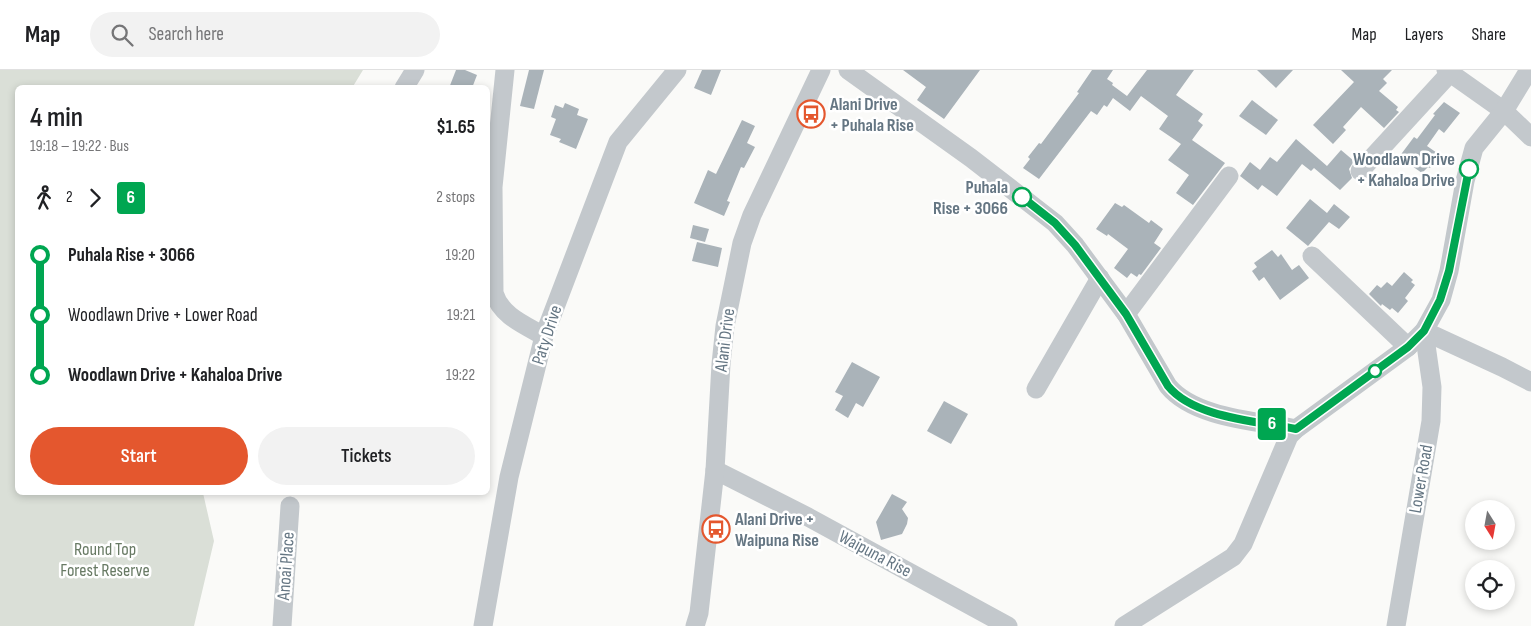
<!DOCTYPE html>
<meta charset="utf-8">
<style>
body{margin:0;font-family:"Sofia Sans Condensed",sans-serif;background:#f2f2f2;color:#202124;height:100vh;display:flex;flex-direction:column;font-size:19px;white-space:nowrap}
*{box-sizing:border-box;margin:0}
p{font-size:16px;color:#757577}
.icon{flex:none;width:28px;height:28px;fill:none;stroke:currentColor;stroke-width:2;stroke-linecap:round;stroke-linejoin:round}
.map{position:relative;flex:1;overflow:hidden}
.side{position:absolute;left:15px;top:15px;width:475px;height:410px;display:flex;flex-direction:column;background:#fff;border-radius:8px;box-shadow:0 2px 8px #0003}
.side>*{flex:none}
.badge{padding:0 10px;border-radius:4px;font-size:18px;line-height:32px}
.needle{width:32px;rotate:169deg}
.fabs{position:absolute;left:1465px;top:430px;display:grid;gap:10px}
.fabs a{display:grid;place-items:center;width:50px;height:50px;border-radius:50%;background:#fff;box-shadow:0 2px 8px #0003;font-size:25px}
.map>.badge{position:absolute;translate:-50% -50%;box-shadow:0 0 0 2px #fff}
.legs{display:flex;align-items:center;gap:8px;height:55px;padding:0 15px;font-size:16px}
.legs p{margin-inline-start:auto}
.head{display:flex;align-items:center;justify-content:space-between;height:85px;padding:0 15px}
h1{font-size:28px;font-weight:600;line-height:38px}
.cta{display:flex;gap:10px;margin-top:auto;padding:10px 15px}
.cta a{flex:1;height:58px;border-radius:30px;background:#e4572e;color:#fff;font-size:20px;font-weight:600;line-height:58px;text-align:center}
.cta a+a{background:#f2f2f2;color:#202124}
ul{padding:0 15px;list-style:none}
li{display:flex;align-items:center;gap:18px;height:60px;font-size:19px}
li i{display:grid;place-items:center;width:8px;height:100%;margin:0 6px;background:currentColor}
li i::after{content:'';width:12px;height:12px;margin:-6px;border:4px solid;border-radius:50%;background:#fff}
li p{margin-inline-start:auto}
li:first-child i{background:linear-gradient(#0000 50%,currentColor 0)}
li:last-child i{background:linear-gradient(currentColor 50%,#0000 0)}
header{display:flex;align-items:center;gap:30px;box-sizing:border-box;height:70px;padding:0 25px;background:#fff;border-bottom:1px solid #e0e0e0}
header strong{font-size:24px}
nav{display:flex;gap:28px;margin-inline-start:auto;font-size:18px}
.search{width:350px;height:45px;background:#f2f2f2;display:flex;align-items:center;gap:12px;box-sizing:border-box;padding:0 18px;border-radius:28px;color:#757577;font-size:19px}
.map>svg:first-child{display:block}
</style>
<header>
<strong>Map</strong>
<div class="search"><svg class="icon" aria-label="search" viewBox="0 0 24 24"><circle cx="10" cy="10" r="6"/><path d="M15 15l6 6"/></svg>Search here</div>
<nav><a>Map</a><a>Layers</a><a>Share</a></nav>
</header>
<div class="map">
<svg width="1531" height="556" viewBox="0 0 1531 556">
<rect width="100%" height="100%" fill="#fafaf8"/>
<path fill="#dadfd7" d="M0,0H363L352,18H18V422L203,423L214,471L194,556H0Z"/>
<g fill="#aab3b9">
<path d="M456,0H465L477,5L472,18H449Z"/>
<path d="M529,0H544L534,39L520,36Z"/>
<path d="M702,0H721L711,25L694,18Z"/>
<path d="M903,0H980L944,49L917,30L926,17Z"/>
<path d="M1092,0H1113L1107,9L1113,13L1112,15L1127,26L1147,0H1194L1176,25L1203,44L1198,51L1203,55L1192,70L1225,93L1193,135L1176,123L1189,105L1168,90L1181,74L1159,59L1168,46L1141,26L1130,41L1113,28L1107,37L1104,35L1097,45L1091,41L1039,109L1023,98L1030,89L1028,87L1039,73L1041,74L1079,23L1077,22Z"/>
<path d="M1257,0H1293L1276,18Z"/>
<path d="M1341,0H1392L1383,9L1387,13L1379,21L1398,37L1396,40L1399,42L1384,58L1361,37L1343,57L1346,60L1333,74L1313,55L1354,12Z"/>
<path d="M1252,30L1278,50L1266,65L1239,46Z"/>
<path d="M1444,32L1460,43L1444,63L1439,59L1427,76L1440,85L1430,98L1428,97L1422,103L1399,87L1414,67L1417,69L1435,45L1433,44Z"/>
<path d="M565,33L579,39L577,45L588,49L576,79L559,72L561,69L550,65L556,49L551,47L555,35L563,38Z"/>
<path d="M742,50L755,56L747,73L755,77L744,98L741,97L727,131L730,132L724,146L694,133L708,100L716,104Z"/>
<path d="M1296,69L1327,96L1341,80L1354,91L1349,99L1352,108L1340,120L1314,98L1311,101L1302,94L1277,126L1262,115L1258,120L1240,106L1250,92L1260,100L1270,87L1277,92Z"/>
<path d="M1310,129L1327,143L1334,134L1350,147L1339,159L1329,152L1308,176L1286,158Z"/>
<path d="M1115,133L1122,137L1124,135L1149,153L1151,150L1163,159L1154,173L1161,178L1141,205L1139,204L1137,207L1131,203L1127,208L1114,198L1128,179L1108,164L1107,166L1096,159Z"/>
<path d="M693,155L709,159L705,172L690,168Z"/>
<path d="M697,172L722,178L718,197L692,191Z"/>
<path d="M1272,180L1278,187L1281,184L1292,200L1299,195L1309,208L1280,230L1264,207L1259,211L1252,201L1257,197L1254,193Z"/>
<path d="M1404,202L1413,210L1411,212L1415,215L1405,228L1408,231L1398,243L1392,238L1390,240L1382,234L1381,236L1369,224L1377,215L1381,218L1387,212L1392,216Z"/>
<path d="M852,292L880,307L863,337L856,333L848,348L835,340L843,326L835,322Z"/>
<path d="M944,331L968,344L951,374L927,361Z"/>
<path d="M892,424L907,432L902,439L908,448L907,454L902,464L881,470L876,452Z"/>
</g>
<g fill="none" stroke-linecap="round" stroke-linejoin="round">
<g stroke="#c3c8cc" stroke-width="19">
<path d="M505,0L493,117L494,223C501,246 525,255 544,266"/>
<path d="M848,0L971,88L1055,153L1075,175L1126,244L1168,316C1194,348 1257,351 1296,359"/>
<path d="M1446,0L1504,41L1531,67"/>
<path d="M404,18L415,0"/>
<path d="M1360,101L1450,3"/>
<path d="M1312,186L1408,277"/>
<path d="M1126,244L1229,106"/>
<path d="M1424,261L1502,297L1531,312"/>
<path d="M1036,319L1100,208"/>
<path d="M715,400L808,447L1008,556"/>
<path d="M282,556L290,436"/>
<path d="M483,556L509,407L544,266L618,72L677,0"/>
<path d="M695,556L699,543L715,400L721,294L725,256L742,173L752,145L821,0"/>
<path d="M1124,556L1233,487L1243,474L1289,366L1296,359L1408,277L1424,261L1441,230L1449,201L1465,111L1474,78L1504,41L1529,0"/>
<path d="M1396,556L1431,351L1432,317L1424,261"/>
</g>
</g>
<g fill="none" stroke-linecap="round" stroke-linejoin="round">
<g stroke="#fff" stroke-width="11">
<path id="line-1" d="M1022,127L1055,153L1075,175L1126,244L1168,316C1194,348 1257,351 1296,359L1408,277L1424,261L1440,230L1449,201L1469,99"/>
</g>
<use href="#line-1" stroke="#00a651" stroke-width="8"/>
</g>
<defs>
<g id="bus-ring" transform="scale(1.4375)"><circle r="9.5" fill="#fff" stroke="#e4572e" stroke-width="1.5"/><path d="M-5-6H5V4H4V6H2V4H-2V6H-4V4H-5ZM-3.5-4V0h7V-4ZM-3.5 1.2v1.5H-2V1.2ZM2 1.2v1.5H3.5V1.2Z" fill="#e4572e"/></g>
</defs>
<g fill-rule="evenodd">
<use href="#bus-ring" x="811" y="44"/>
<use href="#bus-ring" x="716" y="459"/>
</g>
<g fill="#fff" stroke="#00a651" stroke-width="2.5">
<circle cx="1469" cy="99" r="9"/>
<circle cx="1022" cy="127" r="9"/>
<circle cx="1375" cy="301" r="6"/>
</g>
<g text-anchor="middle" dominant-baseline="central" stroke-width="5" stroke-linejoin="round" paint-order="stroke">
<g font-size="18" font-weight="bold" fill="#657683" stroke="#fff" text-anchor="start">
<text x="830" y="34">Alani Drive<tspan x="830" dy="21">+ Puhala Rise</tspan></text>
<text x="735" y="449">Alani Drive +<tspan x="735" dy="21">Waipuna Rise</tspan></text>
</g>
<g font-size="18" font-weight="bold" fill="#657683" stroke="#fff" text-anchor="end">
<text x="1455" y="89">Woodlawn Drive<tspan x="1455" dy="21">+ Kahaloa Drive</tspan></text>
<text x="1008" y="117">Puhala<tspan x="1008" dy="21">Rise + 3066</tspan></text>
</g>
<g font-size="18" fill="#657683" stroke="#fff">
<text transform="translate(547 265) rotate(-72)">Paty Drive</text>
<text transform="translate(725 270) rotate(-83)">Alani Drive</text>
<text transform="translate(1421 409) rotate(-80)">Lower Road</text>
<text transform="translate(875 484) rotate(28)">Waipuna Rise</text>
<text transform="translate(286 496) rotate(-86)">Anoai Place</text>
</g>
<g font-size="18" fill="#687a64" stroke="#fff">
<text x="105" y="479">Round Top<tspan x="105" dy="21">Forest Reserve</tspan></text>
</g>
</g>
</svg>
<div class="fabs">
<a><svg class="needle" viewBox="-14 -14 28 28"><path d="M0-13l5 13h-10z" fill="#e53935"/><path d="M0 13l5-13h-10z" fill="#757577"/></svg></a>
<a><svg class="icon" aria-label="locate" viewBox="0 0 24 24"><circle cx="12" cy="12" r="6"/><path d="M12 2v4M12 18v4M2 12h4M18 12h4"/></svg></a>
</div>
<b class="badge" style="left:1272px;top:354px;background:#00a651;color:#fff">6</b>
<section class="side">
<div class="head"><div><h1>4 min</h1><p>19:18 – 19:22 · Bus</p></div><b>$1.65</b></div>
<div class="legs"><svg class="icon" aria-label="walk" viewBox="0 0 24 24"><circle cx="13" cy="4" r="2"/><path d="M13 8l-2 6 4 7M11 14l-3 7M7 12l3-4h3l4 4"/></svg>2<svg class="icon" aria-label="forward" viewBox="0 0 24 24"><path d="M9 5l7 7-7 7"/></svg><b class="badge" style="background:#00a651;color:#fff">6</b><p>2 stops</p></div>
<ul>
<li><i style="color:#00a651"></i><b>Puhala Rise + 3066</b><p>19:20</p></li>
<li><i style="color:#00a651"></i><span>Woodlawn Drive + Lower Road</span><p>19:21</p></li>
<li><i style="color:#00a651"></i><b>Woodlawn Drive + Kahaloa Drive</b><p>19:22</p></li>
</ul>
<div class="cta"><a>Start</a><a>Tickets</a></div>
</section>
</div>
